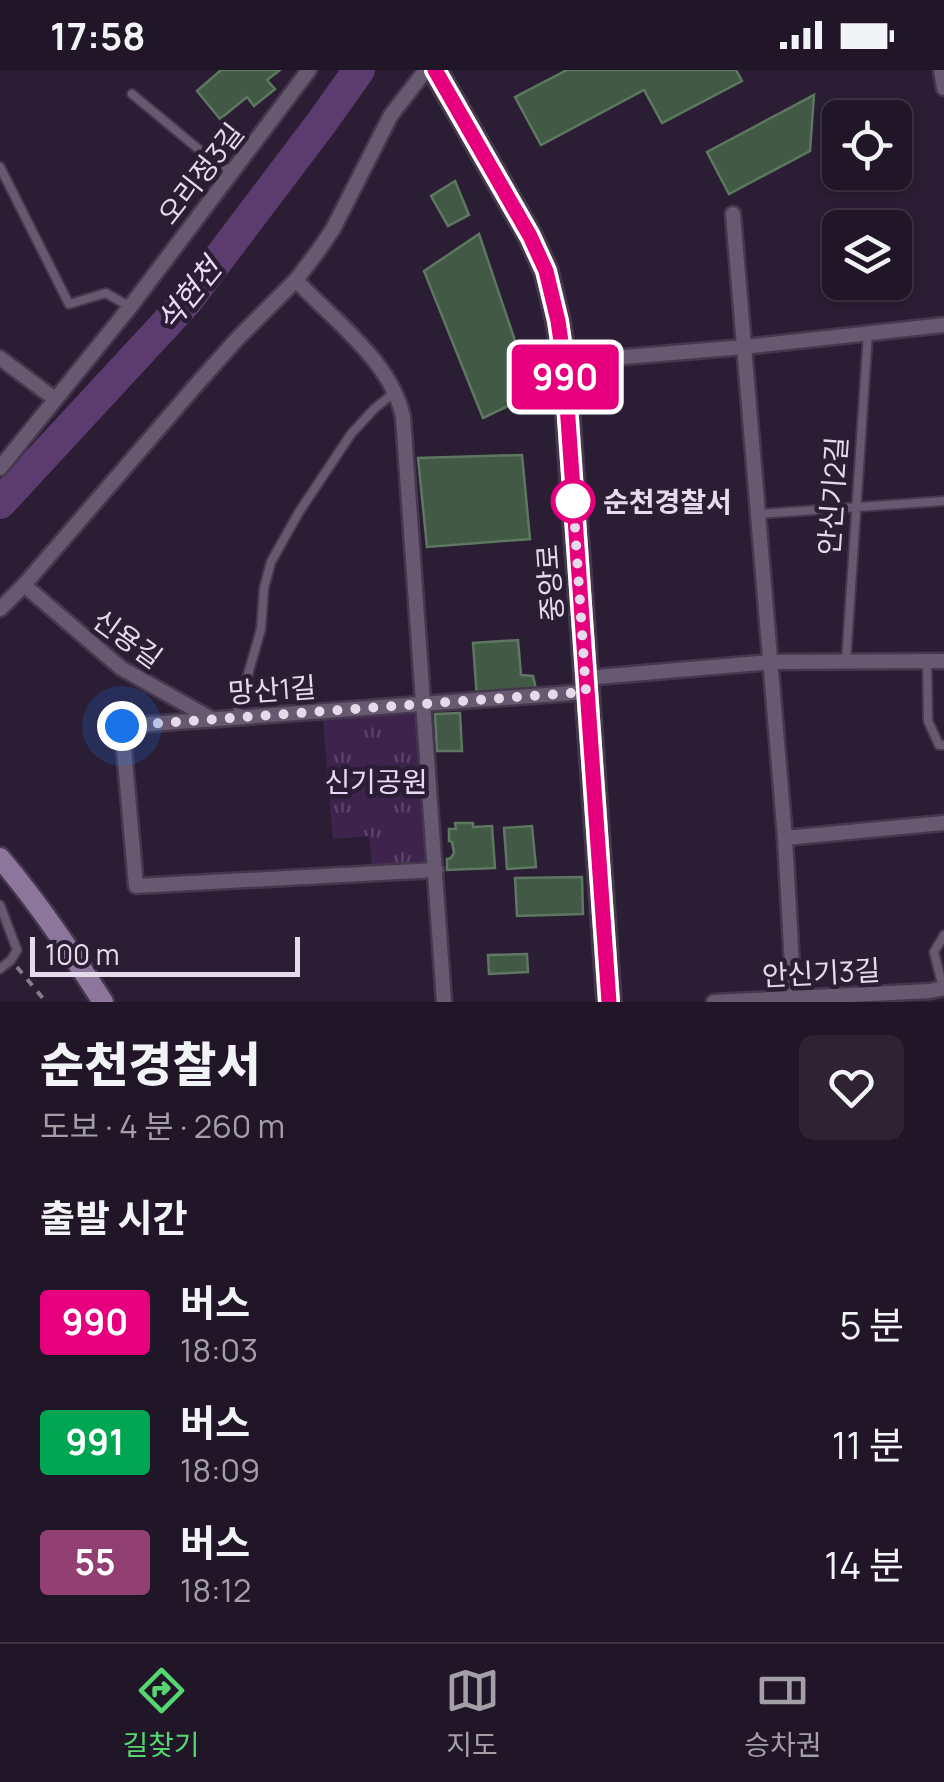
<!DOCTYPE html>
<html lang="ko">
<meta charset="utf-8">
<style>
body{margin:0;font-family:Manrope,"Noto Sans KR",sans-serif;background:#2d2333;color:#f1f3f6;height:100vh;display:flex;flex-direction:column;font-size:38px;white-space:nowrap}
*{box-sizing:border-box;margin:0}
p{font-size:32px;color:#a29fa7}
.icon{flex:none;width:55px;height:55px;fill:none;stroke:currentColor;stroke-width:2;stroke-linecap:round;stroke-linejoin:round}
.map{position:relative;height:932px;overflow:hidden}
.drawer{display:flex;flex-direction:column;background:#201627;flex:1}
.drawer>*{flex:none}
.badge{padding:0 20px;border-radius:8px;font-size:35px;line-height:65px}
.buttons{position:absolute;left:822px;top:30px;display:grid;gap:20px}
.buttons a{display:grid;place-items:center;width:90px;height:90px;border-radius:15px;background:#201627;box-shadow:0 2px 8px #0004,0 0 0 2px #3d3544;font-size:50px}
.scale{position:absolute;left:30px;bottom:25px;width:270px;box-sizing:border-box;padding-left:10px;border:5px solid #e4daea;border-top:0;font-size:28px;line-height:35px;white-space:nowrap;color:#e4daea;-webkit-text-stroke:8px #2b1d34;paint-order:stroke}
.you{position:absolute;width:50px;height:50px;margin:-25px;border:8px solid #fff;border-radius:50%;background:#1a73e8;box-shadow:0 0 0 15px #1a73e833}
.map>.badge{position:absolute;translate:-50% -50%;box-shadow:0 0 0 5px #fff}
h2{padding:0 40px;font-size:38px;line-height:90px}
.round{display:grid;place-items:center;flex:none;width:105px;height:105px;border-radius:15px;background:#2d2333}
.headline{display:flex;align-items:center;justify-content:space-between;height:170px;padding:0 40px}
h1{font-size:48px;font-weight:800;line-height:75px}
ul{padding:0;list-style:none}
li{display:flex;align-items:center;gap:30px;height:120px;padding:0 40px}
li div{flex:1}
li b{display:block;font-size:38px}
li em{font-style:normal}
li .badge{min-width:110px;font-weight:700;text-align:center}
.status{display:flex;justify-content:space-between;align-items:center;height:70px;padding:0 50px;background:#201627;direction:ltr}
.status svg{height:28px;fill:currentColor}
.tab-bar{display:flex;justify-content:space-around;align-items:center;height:140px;border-top:2px solid #3d3544;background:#201627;font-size:28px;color:#a29fa7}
.tab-bar a{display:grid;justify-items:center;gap:5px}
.tab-bar .active{color:#55d671}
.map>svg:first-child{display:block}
</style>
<div class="status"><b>17:58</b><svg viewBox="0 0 49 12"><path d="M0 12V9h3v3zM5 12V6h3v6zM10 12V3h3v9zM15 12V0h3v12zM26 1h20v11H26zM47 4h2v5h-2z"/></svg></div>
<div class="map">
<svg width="944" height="932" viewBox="0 0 944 932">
<defs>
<pattern id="park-tufts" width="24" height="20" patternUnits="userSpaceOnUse" patternTransform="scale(2.5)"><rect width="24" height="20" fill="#3e234d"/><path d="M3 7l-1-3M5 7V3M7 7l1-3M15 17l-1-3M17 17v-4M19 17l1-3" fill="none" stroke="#5a4267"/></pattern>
</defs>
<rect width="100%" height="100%" fill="#2b1d34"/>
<path fill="url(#park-tufts)" d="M413,642L420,656L431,794L372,799L369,766L333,769L323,649Z"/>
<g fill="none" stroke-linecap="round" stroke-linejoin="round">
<path stroke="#5c3b6e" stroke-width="32" d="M0,433L186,232L322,52L359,0"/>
</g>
<g fill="#425a45" stroke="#5d7760" stroke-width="2.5">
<path d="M221,0H280L267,10L275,19L254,36L247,27L220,49L197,21Z"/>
<path d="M567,0H736L742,11L662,53L644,20L541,75L515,27Z"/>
<path d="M814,25L810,81L729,124L707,82Z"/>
<path d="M455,111L469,145L448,156L431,126Z"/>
<path d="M479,164L533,324L483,348L424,201Z"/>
<path d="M522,385L530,469L427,477L418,388Z"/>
<path d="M518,570L521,605L533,606L536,619L477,629L473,573Z"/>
<path d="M460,643L462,681H437L435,644Z"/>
<path d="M455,753H473V757L492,756L495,798L447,800V789L451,788L454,783L452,772L449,771V759H456Z"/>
<path d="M532,756L536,797L507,799L504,758Z"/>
<path d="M582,807L583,844L517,846L515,808Z"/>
<path d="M527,884L528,902L489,904L488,885Z"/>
</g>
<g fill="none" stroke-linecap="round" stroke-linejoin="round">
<g stroke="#45374d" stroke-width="12">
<g id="lane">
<path d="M132,24L202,82L232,102"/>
<path d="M0,97L69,234L106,223L130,237"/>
<path d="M759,444L944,431"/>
<path d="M846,592L868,263"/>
<path d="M927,593L928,651L939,675H944"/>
<path d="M236,646L261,559L264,518L271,492L299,442L351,364L374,339L395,322"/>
<path d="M0,835L17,880L11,890L0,899"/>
<path d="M943,918L934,882L944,865"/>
</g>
</g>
<g stroke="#45374d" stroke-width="19">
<g id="street">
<path d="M941,0L944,18"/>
<path d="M733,144L785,768L794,932"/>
<path d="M296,210C333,250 391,291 403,347L444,932"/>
<path d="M0,288L55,329"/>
<path d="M564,292L744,277L944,255"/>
<path d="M0,398L130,237L309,0"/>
<path d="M24,515L121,598L210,648"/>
<path d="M0,539L24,515L197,314L237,269L296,210L318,181L333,159L391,45L426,0"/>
<path d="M585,608L771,592L944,591"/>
<path d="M785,768L944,753"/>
<path d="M436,800L136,816L122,656L586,622"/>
<path d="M714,932L930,921L944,918"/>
</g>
</g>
<g stroke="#45374d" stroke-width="25">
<path id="secondary" d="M0,788C39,834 71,882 103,932"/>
</g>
<g stroke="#45374d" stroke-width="28">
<path id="primary" d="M435,0L530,166L546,201L558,251L564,292L609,932"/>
</g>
<path stroke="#867a8e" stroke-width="4" stroke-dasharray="8 8" stroke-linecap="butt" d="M17,897L46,932"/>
<use href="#lane" stroke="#675970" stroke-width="8"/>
<use href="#street" stroke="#675970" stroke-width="14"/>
<use href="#secondary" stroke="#8d769c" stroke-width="20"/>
<use href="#primary" stroke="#ab8dbd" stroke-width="22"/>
</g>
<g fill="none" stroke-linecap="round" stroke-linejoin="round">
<g stroke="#fff" stroke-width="22">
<path id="line" d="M435,0L530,166L546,201L558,251L564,292L609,932"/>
</g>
<use href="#line" stroke="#e6007e" stroke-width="15"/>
<path stroke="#e4daea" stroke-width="10" stroke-dasharray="0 18" d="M122,656L586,622L572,412L573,431"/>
</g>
<circle fill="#fff" stroke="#e6007e" stroke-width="5" cx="573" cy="431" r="20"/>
<g text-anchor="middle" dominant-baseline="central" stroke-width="9" stroke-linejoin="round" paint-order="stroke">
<g font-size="28" fill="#e4daea" stroke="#2b1d34">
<text transform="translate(200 103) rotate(-52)">오리정3길</text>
<text transform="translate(832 426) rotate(-86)">안신기2길</text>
<text transform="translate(549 513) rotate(-94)">중앙로</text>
<text transform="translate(128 568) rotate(36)">신용길</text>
<text transform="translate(272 619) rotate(-4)">망산1길</text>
<text transform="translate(821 902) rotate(-3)">안신기3길</text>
</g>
<g font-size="28" font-weight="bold" fill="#e4daea" stroke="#2b1d34" text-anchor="start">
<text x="603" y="431">순천경찰서</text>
</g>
<g font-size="28" fill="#ebd7f7" stroke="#2b1d34">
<text x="376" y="711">신기공원</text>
</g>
<g font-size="30" font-style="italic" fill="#ecd9f9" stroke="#2b1d34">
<text transform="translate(188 224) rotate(-51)">석현천</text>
</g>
</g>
</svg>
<div class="buttons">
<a><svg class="icon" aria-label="locate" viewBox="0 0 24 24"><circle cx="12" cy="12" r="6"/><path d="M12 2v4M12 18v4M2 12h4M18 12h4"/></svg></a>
<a><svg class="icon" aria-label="layers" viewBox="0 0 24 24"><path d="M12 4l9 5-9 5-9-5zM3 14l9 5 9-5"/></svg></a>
</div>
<div class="scale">100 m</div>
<div class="you" style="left:122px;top:656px"></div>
<b class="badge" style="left:565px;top:307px;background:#e6007e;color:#fff">990</b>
</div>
<section class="drawer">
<div class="headline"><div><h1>순천경찰서</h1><p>도보 · 4 분 · 260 m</p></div><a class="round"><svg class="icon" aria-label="heart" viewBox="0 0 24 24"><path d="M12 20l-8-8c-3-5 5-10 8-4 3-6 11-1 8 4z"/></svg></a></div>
<h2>출발 시간</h2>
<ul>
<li><span class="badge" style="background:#e6007e;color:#fff">990</span><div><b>버스</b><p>18:03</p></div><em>5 분</em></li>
<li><span class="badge" style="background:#00a651;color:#fff">991</span><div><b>버스</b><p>18:09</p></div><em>11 분</em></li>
<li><span class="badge" style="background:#923f73;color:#fff">55</span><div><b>버스</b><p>18:12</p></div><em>14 분</em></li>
</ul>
</section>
<nav class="tab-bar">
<a class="active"><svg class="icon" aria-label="directions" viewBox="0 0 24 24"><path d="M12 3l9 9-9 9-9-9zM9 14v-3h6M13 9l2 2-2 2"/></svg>길찾기</a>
<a><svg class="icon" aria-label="map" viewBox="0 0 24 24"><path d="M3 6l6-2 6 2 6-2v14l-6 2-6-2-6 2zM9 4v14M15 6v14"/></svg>지도</a>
<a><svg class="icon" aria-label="tickets" viewBox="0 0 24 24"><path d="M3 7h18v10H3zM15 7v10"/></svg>승차권</a>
</nav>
